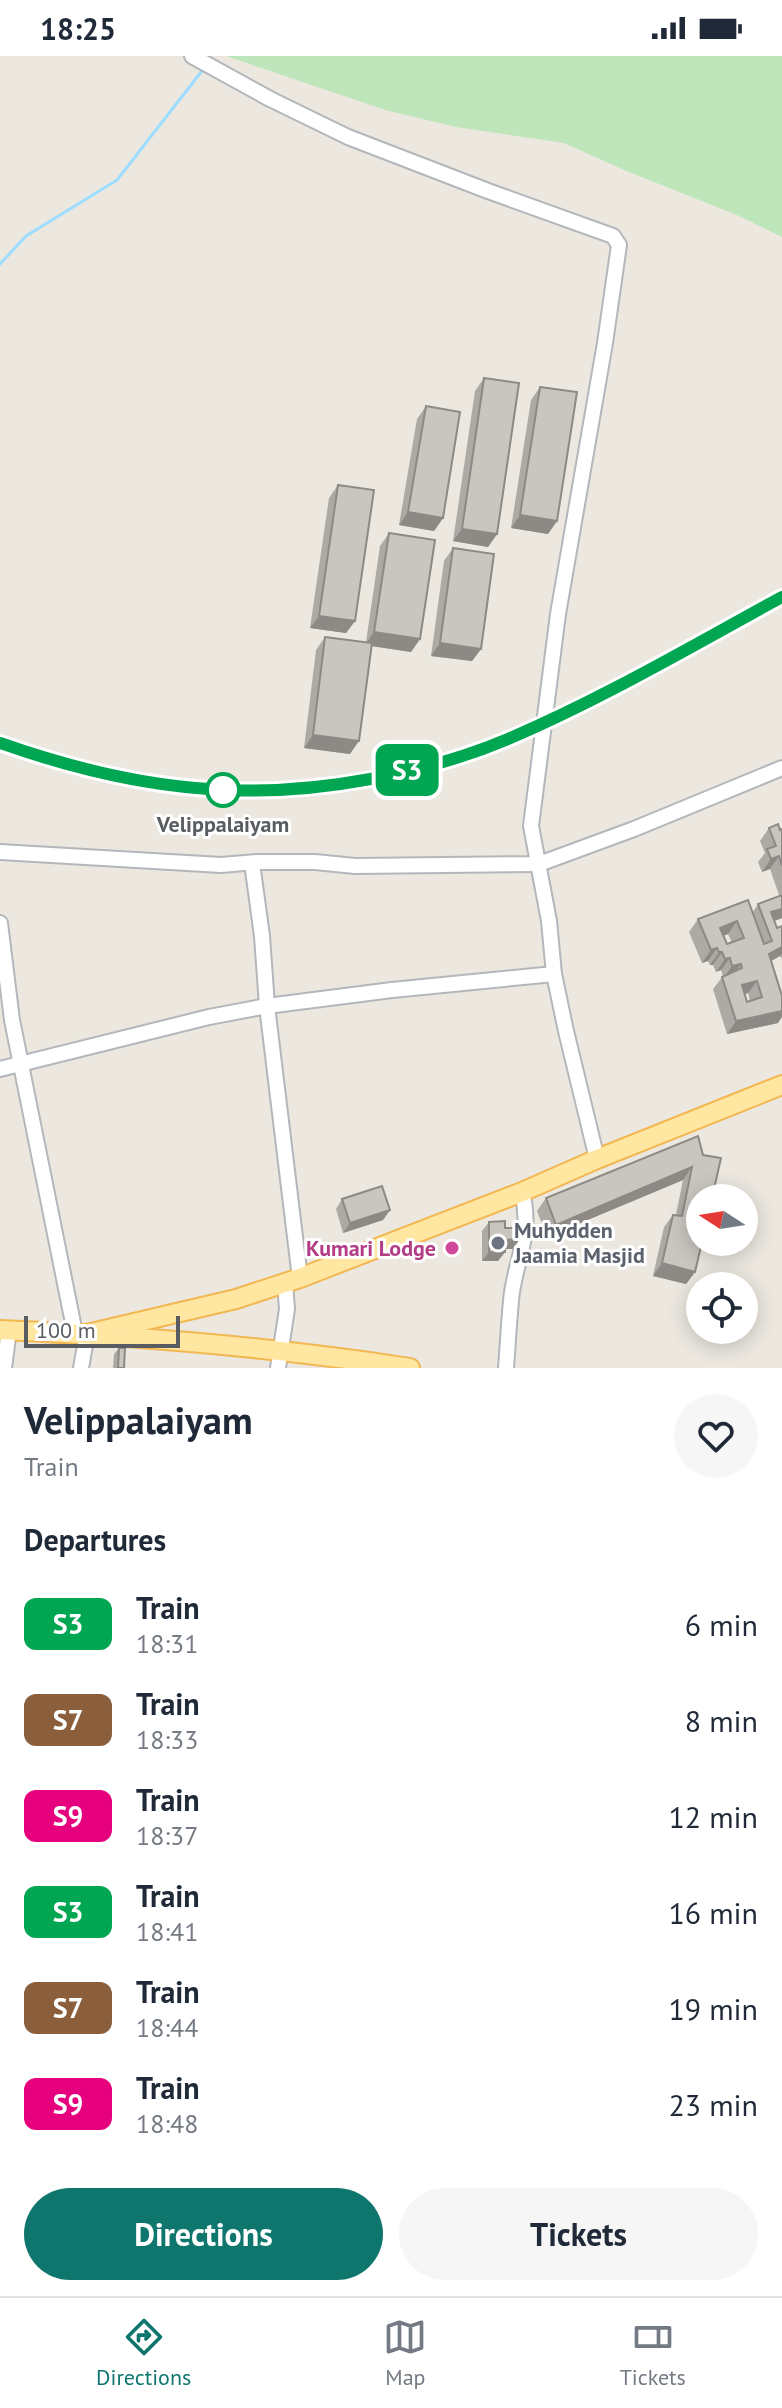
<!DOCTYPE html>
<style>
body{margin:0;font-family:"PT Sans",sans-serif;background:#f6f6f7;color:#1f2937;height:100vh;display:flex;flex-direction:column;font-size:30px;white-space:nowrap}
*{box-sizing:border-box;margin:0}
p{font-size:26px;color:#747a83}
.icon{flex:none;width:44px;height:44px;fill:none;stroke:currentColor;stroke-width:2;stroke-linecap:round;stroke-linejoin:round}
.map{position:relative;height:1312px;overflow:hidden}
.details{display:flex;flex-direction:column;background:#fff;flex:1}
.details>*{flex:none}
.badge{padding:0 16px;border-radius:12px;font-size:28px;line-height:52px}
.needle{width:52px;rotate:282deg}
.controls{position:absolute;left:686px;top:1128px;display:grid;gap:16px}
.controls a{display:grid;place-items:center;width:72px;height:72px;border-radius:50%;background:#fff;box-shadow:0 4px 20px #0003;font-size:40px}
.scale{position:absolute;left:24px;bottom:20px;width:156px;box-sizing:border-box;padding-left:8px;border:4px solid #595d61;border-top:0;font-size:22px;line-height:28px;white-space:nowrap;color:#595d61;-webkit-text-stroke:6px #fff;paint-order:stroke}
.map>.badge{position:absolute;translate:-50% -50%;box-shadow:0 0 0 4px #fff}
h2{padding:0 24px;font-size:30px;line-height:72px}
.round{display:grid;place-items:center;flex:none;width:84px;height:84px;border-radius:42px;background:#f6f6f7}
.headline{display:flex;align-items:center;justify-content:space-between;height:136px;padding:0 24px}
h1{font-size:38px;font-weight:800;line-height:60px}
.action{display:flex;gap:16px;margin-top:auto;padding:16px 24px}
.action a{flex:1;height:92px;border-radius:48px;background:#0f766e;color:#fff;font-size:32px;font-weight:800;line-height:92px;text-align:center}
.action a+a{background:#f6f6f7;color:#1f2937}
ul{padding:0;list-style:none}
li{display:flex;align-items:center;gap:24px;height:96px;padding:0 24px}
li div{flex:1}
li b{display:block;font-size:30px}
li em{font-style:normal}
li .badge{min-width:88px;font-weight:700;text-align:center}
.status{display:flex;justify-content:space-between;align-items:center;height:56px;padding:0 40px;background:#fff;direction:ltr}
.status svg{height:22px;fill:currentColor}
.dock{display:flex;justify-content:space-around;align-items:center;height:112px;border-top:2px solid #e0e1e3;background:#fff;font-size:22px;color:#747a83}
.dock a{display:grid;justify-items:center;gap:4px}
.dock .current{color:#0f766e}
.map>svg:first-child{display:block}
</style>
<div class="status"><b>18:25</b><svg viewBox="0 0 49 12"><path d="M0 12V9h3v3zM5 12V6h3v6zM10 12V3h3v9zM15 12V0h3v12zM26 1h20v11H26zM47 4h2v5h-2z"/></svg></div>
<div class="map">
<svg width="782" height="1312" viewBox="0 0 782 1312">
<rect width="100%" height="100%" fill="#ece8e0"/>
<path fill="#bfe5bb" d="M226,0H782V181L737,159L624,114L564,87L456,71L385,54Z"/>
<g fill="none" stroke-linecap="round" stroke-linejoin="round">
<path stroke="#9dddff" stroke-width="3" d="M0,208L26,180L117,124L205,11"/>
<g stroke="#b3b7bb" stroke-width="18">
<g id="minor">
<path d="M192,0L270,43L348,81L488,135L613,180L619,189L605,287L558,558L531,770L549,865L554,918L566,975L597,1103"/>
<path d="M0,796L221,809L257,806H315L355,810L539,808L634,773L782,712"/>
<path d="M252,807L262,880L267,950L300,1222"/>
<path d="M0,867L12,964L75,1277"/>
<path d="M0,1013L209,961L267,950L392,934L554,918"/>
<path d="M4,1312L9,1274"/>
<path d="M81,1312L87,1278"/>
<path d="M278,1312L287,1253L285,1227"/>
<path d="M506,1312C508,1287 509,1261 512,1236C518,1198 532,1176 522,1136"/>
</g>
</g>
<g stroke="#f3b752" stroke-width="22">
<g id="major">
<path d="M0,1274C138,1280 274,1291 410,1312"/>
<path d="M87,1278L236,1243L300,1222L522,1136L597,1103L782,1029"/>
</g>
</g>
<use href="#minor" stroke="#fff" stroke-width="14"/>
<use href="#major" stroke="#ffe7a2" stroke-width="18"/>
<g stroke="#b1b2b2" stroke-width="6">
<path id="rail" d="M0,687C133,734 254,747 392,717C432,709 471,699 508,683C602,642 692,589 782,541"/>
</g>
<use href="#rail" stroke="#fff" stroke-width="3" stroke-dasharray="9" stroke-linecap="butt"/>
</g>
<g fill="#ada9a4" fill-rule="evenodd">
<path d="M484,322L497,478L488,491L453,485L475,335Z"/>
<path d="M540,331L557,465L548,478L511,472L531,344Z"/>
<path d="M426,350L443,462L434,475L399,469L417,363Z"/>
<path d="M338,429L355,565L346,577L310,572L329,442Z"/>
<path d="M389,477L420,583L411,596L371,590L350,698L304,692L316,594L325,581L366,586L380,490Z"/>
<path d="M453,492L481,593L472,605L431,600L444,505Z"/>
<path d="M769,772L782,773V838L779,839L770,813L762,816L758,806L765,797L760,785Z"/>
<path d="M782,839V862L774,865L777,872L782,870V903L780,900L771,905L778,967L727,978L713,933L723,920L721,914L716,916L713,909H710L708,905L702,907L689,876L698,863L753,856L758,848ZM728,878L732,887L727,888L723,880ZM748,937L750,945L747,946L744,939Z"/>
<path d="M698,1080L695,1216L686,1228L653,1220L664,1171L673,1159H676L683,1124L547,1181L537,1155L546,1142Z"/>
<path d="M342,1143L390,1154L383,1164L343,1177L336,1153Z"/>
<path d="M489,1166L505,1172L513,1193H505V1196L498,1205H482V1175Z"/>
<path d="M119,1292L124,1312H113L114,1298Z"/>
</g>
<g fill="#8d8a86">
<path d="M408,456L443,462L434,475L399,469Z"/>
<path d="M520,459L557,465L548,478L511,472Z"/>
<path d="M462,473L497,478L488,491L453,485Z"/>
<path d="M319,560L355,565L346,577L310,572Z"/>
<path d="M374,576L420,583L411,596L365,589Z"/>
<path d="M440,587L481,593L472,605L431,600Z"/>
<path d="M313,679L359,685L350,698L304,692Z"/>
<path d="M779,800L770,813L762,816L771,803Z"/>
<path d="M782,853V862L766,868L771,856Z"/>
<path d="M737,865L728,878L711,884L720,872Z"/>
<path d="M782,891V898L780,900L760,911L769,898Z"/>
<path d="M717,892L708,905L702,907L711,894Z"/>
<path d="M719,896H722L713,909H710Z"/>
<path d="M730,902L721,914L716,916L725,903Z"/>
<path d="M741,908L732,921L723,923L732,910Z"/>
<path d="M757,925L748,937L733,942L742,929Z"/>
<path d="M782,955V961L778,967L727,978L736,965Z"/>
<path d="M692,1111L683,1124L547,1181L556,1169Z"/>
<path d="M390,1154L383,1164L343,1177L350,1167Z"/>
<path d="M520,1183L513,1193H498L505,1184Z"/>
<path d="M489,1196H505L498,1205H482Z"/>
<path d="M662,1207L695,1216L686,1228L653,1220Z"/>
</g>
<g fill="#c9c5bf" stroke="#8d8a86" stroke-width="2" fill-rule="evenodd">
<path d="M484,322L519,327L497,478L462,473Z"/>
<path d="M540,331L577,336L557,465L520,459Z"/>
<path d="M426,350L460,356L443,462L408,456Z"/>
<path d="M338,429L374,434L355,565L319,560Z"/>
<path d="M389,477L435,484L420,583L374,576Z"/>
<path d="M453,492L494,498L481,593L440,587Z"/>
<path d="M325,581L372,587L359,685L313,679Z"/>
<path d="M778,768L780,774L782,773V810L779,800L771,803L767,793L776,790L769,772Z"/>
<path d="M782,839V853L771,856L777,872L782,870V891L769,898L782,940V955L736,965L722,921L742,912L741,908L732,910L730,902L725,903L722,896H719L717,892L711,894L698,863L748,844L764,888L772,885L758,848ZM737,865L744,882L727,888L720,872ZM757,925L762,941L747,946L742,929Z"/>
<path d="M698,1080L703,1099L721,1102L712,1142H700V1186H702L695,1216L662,1207L673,1159L682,1160L692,1111L556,1169L546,1142Z"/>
<path d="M382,1130L390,1154L350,1167L342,1143Z"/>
<path d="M505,1165V1172H520V1183L505,1184V1196H489V1166Z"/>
<path d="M119,1292H125L124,1312H118Z"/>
</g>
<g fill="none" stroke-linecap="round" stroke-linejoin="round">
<g stroke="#fff" stroke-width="18">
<path id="line" d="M0,687C74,713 152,732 230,734C318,738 428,717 508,683C602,643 692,590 782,541"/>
</g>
<use href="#line" stroke="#00a651" stroke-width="12"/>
</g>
<circle fill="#fff" stroke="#00a651" stroke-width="4" cx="223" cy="734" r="16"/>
<circle fill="#6b7280" stroke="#fff" stroke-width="3" cx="498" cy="1187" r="8"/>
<circle fill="#d1479c" stroke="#fff" stroke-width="3" cx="452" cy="1192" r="8"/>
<g text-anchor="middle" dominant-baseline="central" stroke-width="6" stroke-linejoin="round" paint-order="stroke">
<g font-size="22" font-weight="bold" fill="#595d61" stroke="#fff">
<text x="223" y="768">Velippalaiyam</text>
</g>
<g font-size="22" font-weight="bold" fill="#5b616d" stroke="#fff" text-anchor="start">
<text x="514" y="1174">Muhydden<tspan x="514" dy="25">Jaamia Masjid</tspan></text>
</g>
<g font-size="22" font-weight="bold" fill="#b23c85" stroke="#fff" text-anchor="end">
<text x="436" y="1192">Kumari Lodge</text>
</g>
</g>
</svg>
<div class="controls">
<a><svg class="needle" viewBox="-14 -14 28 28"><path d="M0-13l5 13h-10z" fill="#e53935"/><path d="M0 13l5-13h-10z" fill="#747a83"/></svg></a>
<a><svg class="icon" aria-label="locate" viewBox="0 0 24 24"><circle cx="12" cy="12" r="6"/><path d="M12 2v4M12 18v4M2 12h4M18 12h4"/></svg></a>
</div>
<div class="scale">100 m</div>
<b class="badge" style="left:407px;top:714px;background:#00a651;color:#fff">S3</b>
</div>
<section class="details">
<div class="headline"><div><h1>Velippalaiyam</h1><p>Train</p></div><a class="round"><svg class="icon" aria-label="heart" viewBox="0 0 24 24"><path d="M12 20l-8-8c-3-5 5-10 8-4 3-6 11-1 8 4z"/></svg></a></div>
<h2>Departures</h2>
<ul>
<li><span class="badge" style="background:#00a651;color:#fff">S3</span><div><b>Train</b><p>18:31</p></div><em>6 min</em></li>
<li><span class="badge" style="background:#8b5e3c;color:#fff">S7</span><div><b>Train</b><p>18:33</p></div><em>8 min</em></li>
<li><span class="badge" style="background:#e6007e;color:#fff">S9</span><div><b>Train</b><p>18:37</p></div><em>12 min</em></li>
<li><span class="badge" style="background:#00a651;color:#fff">S3</span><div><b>Train</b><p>18:41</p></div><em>16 min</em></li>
<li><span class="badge" style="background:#8b5e3c;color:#fff">S7</span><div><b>Train</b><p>18:44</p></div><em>19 min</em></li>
<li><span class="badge" style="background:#e6007e;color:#fff">S9</span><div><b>Train</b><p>18:48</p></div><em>23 min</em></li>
</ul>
<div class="action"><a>Directions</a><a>Tickets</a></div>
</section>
<nav class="dock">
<a class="current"><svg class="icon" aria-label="directions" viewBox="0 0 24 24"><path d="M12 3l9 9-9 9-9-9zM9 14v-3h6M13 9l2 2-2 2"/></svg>Directions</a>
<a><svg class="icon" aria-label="map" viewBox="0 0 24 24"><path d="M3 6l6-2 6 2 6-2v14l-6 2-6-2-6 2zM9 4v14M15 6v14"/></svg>Map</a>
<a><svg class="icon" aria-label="tickets" viewBox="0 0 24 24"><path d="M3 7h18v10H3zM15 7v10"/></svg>Tickets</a>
</nav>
